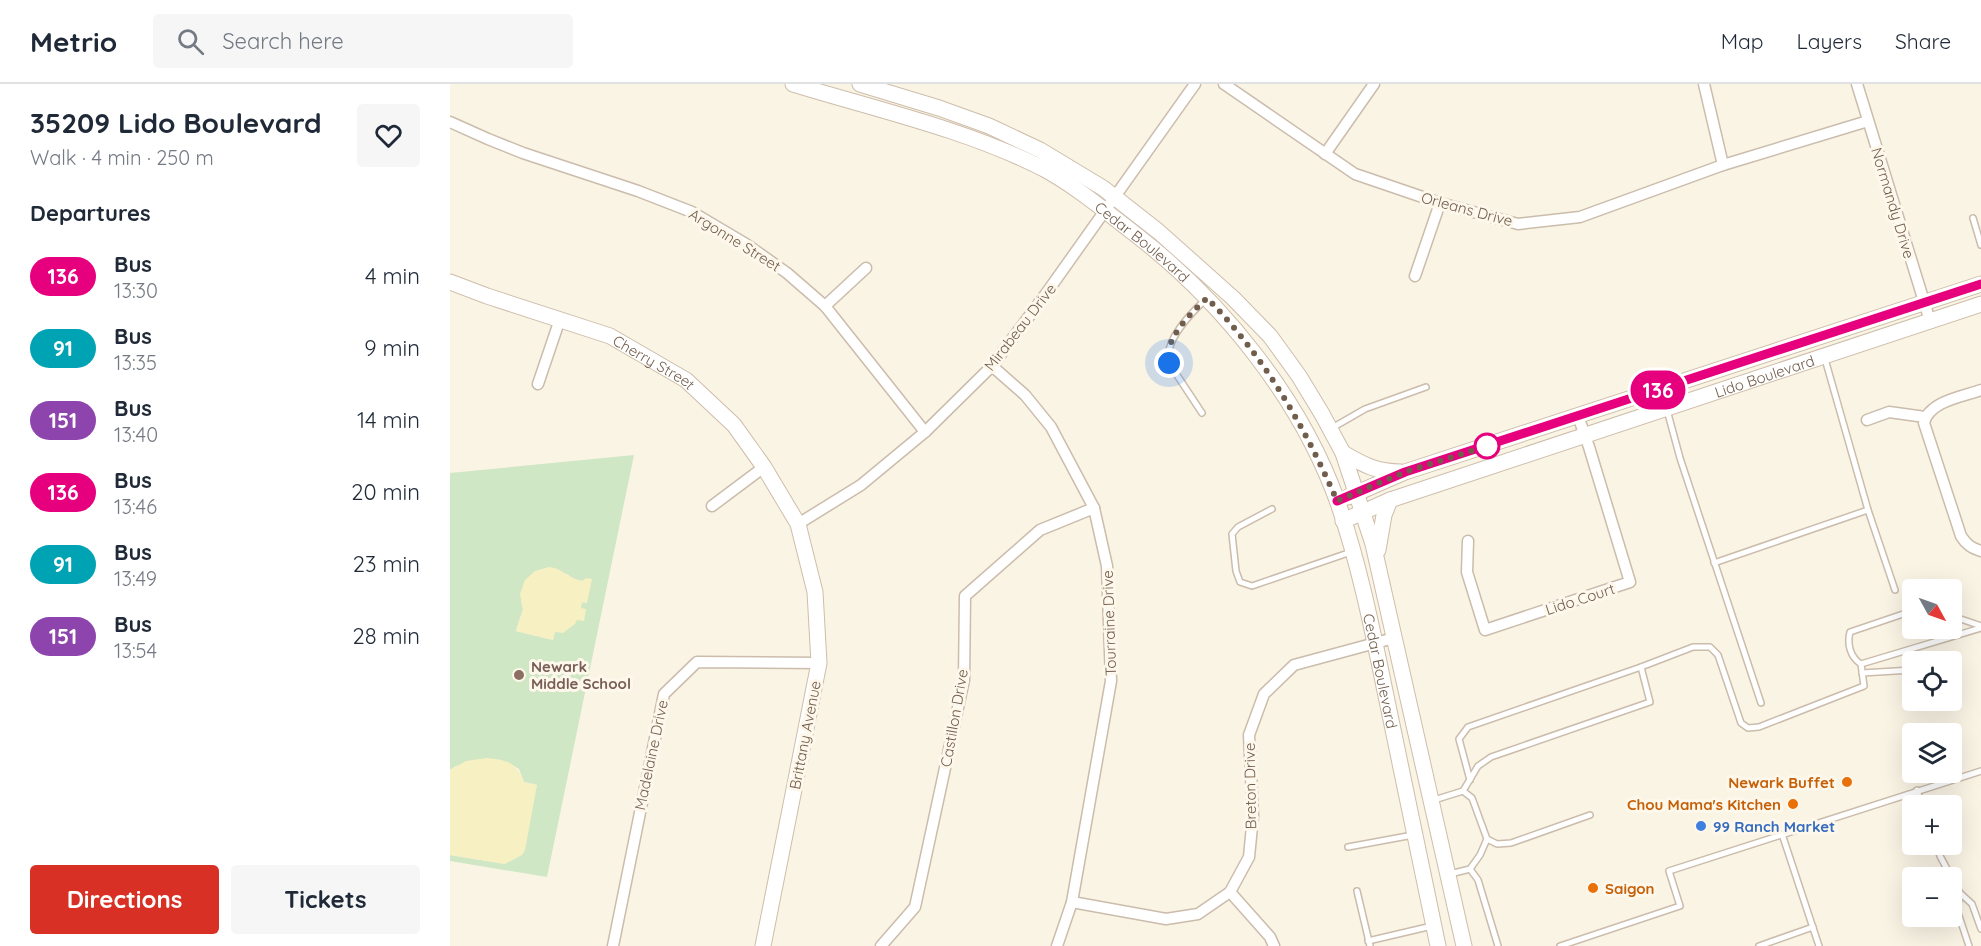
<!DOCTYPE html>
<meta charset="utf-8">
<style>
body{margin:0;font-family:Quicksand,sans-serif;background:#f6f6f7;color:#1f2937;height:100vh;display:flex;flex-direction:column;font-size:22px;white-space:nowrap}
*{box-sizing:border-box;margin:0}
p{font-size:20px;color:#747a83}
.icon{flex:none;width:33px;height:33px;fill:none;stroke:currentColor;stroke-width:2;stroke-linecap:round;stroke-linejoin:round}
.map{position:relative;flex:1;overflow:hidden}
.side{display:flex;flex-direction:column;background:#fff;width:450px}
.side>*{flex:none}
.badge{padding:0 12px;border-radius:20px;font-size:21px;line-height:39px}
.needle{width:39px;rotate:130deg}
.tools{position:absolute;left:1452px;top:495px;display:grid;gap:12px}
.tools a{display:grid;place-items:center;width:60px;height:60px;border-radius:6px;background:#fff;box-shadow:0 6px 24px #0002;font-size:30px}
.you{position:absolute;width:30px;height:30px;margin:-15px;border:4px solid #fff;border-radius:50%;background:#1a73e8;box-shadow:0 0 0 9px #1a73e833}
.map>.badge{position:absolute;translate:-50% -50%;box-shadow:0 0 0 3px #fff}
h2{padding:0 30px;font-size:22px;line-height:54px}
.round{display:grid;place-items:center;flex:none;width:63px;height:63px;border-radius:6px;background:#f6f6f7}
.overview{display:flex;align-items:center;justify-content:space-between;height:102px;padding:0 30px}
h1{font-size:28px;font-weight:700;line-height:45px}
.primary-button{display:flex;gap:12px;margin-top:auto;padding:12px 30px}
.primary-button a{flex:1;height:69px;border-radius:6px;background:#d93025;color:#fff;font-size:24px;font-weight:700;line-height:69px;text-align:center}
.primary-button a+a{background:#f6f6f7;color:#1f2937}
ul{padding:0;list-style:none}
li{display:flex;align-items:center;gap:18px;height:72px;padding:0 30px}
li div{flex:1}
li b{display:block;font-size:22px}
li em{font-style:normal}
li .badge{min-width:66px;font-weight:700;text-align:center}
header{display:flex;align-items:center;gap:36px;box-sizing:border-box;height:84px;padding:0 30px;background:#fff;border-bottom:2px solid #e0e1e3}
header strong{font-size:28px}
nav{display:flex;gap:33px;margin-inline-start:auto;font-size:21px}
.search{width:420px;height:54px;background:#f6f6f7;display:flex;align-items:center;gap:15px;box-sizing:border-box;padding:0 21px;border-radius:6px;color:#747a83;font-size:22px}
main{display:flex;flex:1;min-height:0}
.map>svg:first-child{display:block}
</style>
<header>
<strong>Metrio</strong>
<div class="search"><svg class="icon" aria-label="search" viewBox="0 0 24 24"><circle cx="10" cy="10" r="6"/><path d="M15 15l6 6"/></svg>Search here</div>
<nav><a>Map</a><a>Layers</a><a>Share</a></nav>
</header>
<main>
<section class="side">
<div class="overview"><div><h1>35209 Lido Boulevard</h1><p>Walk · 4 min · 250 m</p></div><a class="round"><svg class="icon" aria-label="heart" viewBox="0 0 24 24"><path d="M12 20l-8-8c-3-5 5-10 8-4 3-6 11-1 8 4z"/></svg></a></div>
<h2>Departures</h2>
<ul>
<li><span class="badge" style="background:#e6007e;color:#fff">136</span><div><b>Bus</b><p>13:30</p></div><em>4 min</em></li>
<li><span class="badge" style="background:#00a3b4;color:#fff">91</span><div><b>Bus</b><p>13:35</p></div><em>9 min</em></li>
<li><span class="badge" style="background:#8e44ad;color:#fff">151</span><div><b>Bus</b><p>13:40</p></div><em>14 min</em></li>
<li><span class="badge" style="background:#e6007e;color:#fff">136</span><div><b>Bus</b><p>13:46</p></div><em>20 min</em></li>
<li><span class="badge" style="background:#00a3b4;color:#fff">91</span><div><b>Bus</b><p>13:49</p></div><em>23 min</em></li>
<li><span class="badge" style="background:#8e44ad;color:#fff">151</span><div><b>Bus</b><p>13:54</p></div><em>28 min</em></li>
</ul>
<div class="primary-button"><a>Directions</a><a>Tickets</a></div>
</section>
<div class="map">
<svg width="1531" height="862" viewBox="0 0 1531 862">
<rect width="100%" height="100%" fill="#faf4e5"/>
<path fill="#d0e7c5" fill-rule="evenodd" d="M184,371L97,793L0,777V771L55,780L87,701L74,698L69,685L57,678L6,682L0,686V389ZM117,490L123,495L132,497L137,519L132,518L126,536L105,547L103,556L66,547L73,525L71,517Z"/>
<g fill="#f7f0c2">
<path d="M99,483C112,484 119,495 132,497L136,494L142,495L137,519L132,518L131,524L136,525L134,537L127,536L125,540L113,549L105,548L103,556L66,547L73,525L70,510L75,496L85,487Z"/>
<path d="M37,674C57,676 66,678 74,698L87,701L75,766L72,771L55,780L0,771V686L16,677Z"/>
</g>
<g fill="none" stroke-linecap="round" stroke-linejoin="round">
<g stroke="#cbbcac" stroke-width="8">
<g id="lane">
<path d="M1523,134L1531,161"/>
<path d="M1375,275L1418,426L1445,506"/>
<path d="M1217,326L1230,374L1311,619"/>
<path d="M752,329L719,279C713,258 741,229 756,215"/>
<path d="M882,344L915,325L976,303"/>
<path d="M822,425L788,443L782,450L786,487L790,498L802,502L901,468"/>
<path d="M1264,479L1418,426"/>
<path d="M1462,527L1400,548C1397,560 1400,573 1411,580L1531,544"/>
<path d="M1502,532L1531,542"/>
<path d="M1412,589L1462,586"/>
<path d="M1020,696L1009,655L1018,643L1191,583"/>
<path d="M1467,706L1472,722"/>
<path d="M1013,707L1022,714L1037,755L1047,760L1061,759L1140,731"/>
<path d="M984,716L1013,707L1028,682L1041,673L1200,618L1191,583L1243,563H1260L1268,571L1291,639L1298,644L1309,643L1414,602L1411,580"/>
<path d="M1332,750L1369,862"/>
<path d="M1486,760L1490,772L1510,809L1522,820L1531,845"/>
<path d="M898,763L963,751"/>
<path d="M1020,785L1030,771L1037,755"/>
<path d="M1000,790L1020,785L1028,796L1048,862"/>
<path d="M907,807L920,862"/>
<path d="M1510,809L1507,826L1519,862"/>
<path d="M918,857L982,842"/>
<path d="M1110,862L1230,822L1219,787L1531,687"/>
<path d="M1309,862L1363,843"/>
</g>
</g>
<g stroke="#cbbcac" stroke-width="13">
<g id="street">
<path d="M774,0L905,90L990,119L1068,140L1130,133L1273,81L1418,37"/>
<path d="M1254,0L1273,81"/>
<path d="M1407,0L1480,237"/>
<path d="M0,38L38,55L73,69L188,107L242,128L296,160L337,189L375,222L475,348"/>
<path d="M875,70L924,0"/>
<path d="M965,192L990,119"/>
<path d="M375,222L416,184"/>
<path d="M542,282L575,311L601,343L644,424L657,482L661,597L622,818L607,862"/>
<path d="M88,300L110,235"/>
<path d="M1531,306C1512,313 1479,317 1474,339L1511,452C1516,460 1521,464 1531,467"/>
<path d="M1417,336L1439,328L1475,333"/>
<path d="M262,422L314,383"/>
<path d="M348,440L411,401L475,348L542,282L595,211L745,0"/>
<path d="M1018,457L1017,488L1035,546L1180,498L1139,363L1128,332"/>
<path d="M780,808L820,853L824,862"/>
<path d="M622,818L716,835L748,830L780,808L799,773L803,732L799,651L814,610L844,581L944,554"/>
<path d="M163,862L214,610L247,578L369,579"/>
<path d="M431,862L465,823L514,596L515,512L590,446L644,424"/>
</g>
</g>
<g stroke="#cebdaa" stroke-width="17">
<g id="secondary">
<path id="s1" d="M343,0C425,25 518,46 594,85C627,103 655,127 685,150C772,217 851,315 888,419C912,488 925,560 940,631C956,708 972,785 988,862"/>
<path d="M410,0L489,24L539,42L590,66L653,104L709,148L783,214L820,252L849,292L872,330L893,369L923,460L1014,862"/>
<path id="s2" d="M0,198L37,212L160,252L236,296L284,341L314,383L348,440L365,508L369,579L313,862"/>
<path d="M893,369C914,381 926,388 951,388"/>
<path d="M898,413L955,388L1531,200"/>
<path id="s3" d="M893,437L940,416L1531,220"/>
<path d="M928,466L934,431L940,416"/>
</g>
</g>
<use href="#lane" stroke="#fff" stroke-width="5"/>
<use href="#street" stroke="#fff" stroke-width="10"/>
<use href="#secondary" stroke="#fff" stroke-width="15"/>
</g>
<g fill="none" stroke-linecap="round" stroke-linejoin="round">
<g stroke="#fff" stroke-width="14">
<path id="line" d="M887,417L955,388L1531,200"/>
</g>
<use href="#line" stroke="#e6007e" stroke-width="9"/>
<path stroke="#715d4c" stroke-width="6" stroke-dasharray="0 10.8" d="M719,279C712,257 742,228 757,214C814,272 855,343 887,417L955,388L1037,362"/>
</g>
<circle fill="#fff" stroke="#e6007e" stroke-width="3" cx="1037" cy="362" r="12"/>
<circle fill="#8d6e63" stroke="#fdf8eb" stroke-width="2" cx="69" cy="591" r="6"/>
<g fill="#e8710a" stroke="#fdf8eb" stroke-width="2">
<circle cx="1397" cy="698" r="6"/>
<circle cx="1343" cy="720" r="6"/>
<circle cx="1143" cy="804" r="6"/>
</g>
<circle fill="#3f7fe0" stroke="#fdf8eb" stroke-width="2" cx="1251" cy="742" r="6"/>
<g text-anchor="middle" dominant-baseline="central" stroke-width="6" stroke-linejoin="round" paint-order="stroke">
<g font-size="15" fill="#715d4c" stroke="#fdf8eb">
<text transform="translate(1443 119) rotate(73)">Normandy Drive</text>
<text transform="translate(1017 125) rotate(15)">Orleans Drive</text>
<text transform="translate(285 156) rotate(32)">Argonne Street</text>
<text stroke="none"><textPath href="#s1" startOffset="388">Cedar Boulevard</textPath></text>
<text transform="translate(570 243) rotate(-52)">Mirabeau Drive</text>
<text stroke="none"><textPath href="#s2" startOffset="220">Cherry Street</textPath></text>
<text stroke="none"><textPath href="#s3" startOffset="446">Lido Boulevard</textPath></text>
<text transform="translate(1130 515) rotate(-18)">Lido Court</text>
<text transform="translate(659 539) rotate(-92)">Tourraine Drive</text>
<text stroke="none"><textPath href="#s1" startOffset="892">Cedar Boulevard</textPath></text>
<text transform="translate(504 634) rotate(-80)">Castillon Drive</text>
<text transform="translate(355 651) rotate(-79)">Brittany Avenue</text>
<text transform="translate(201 671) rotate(-78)">Madelaine Drive</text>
<text transform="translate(800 702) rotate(-91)">Breton Drive</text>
</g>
<g font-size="15" font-weight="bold" fill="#785e54" stroke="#fdf8eb" text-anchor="start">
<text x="81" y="582">Newark<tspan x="81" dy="17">Middle School</tspan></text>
</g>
<g font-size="15" font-weight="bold" fill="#c56008" stroke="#fdf8eb" text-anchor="end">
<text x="1385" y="698">Newark Buffet</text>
<text x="1331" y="720">Chou Mama's Kitchen</text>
<text x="1155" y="804" text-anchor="start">Saigon</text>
</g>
<g font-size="15" font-weight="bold" fill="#366cbe" stroke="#fdf8eb" text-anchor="start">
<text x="1263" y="742">99 Ranch Market</text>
</g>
</g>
</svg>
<div class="tools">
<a><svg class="needle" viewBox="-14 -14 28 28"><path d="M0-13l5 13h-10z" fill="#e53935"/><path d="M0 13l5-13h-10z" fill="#747a83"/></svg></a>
<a><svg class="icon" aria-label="locate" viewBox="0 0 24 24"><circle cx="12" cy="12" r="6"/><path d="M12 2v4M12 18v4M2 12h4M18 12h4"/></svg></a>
<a><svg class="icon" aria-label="layers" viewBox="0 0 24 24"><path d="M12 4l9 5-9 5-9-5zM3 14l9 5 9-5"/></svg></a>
<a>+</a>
<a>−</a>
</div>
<div class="you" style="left:719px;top:279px"></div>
<b class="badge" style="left:1208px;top:306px;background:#e6007e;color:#fff">136</b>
</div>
</main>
